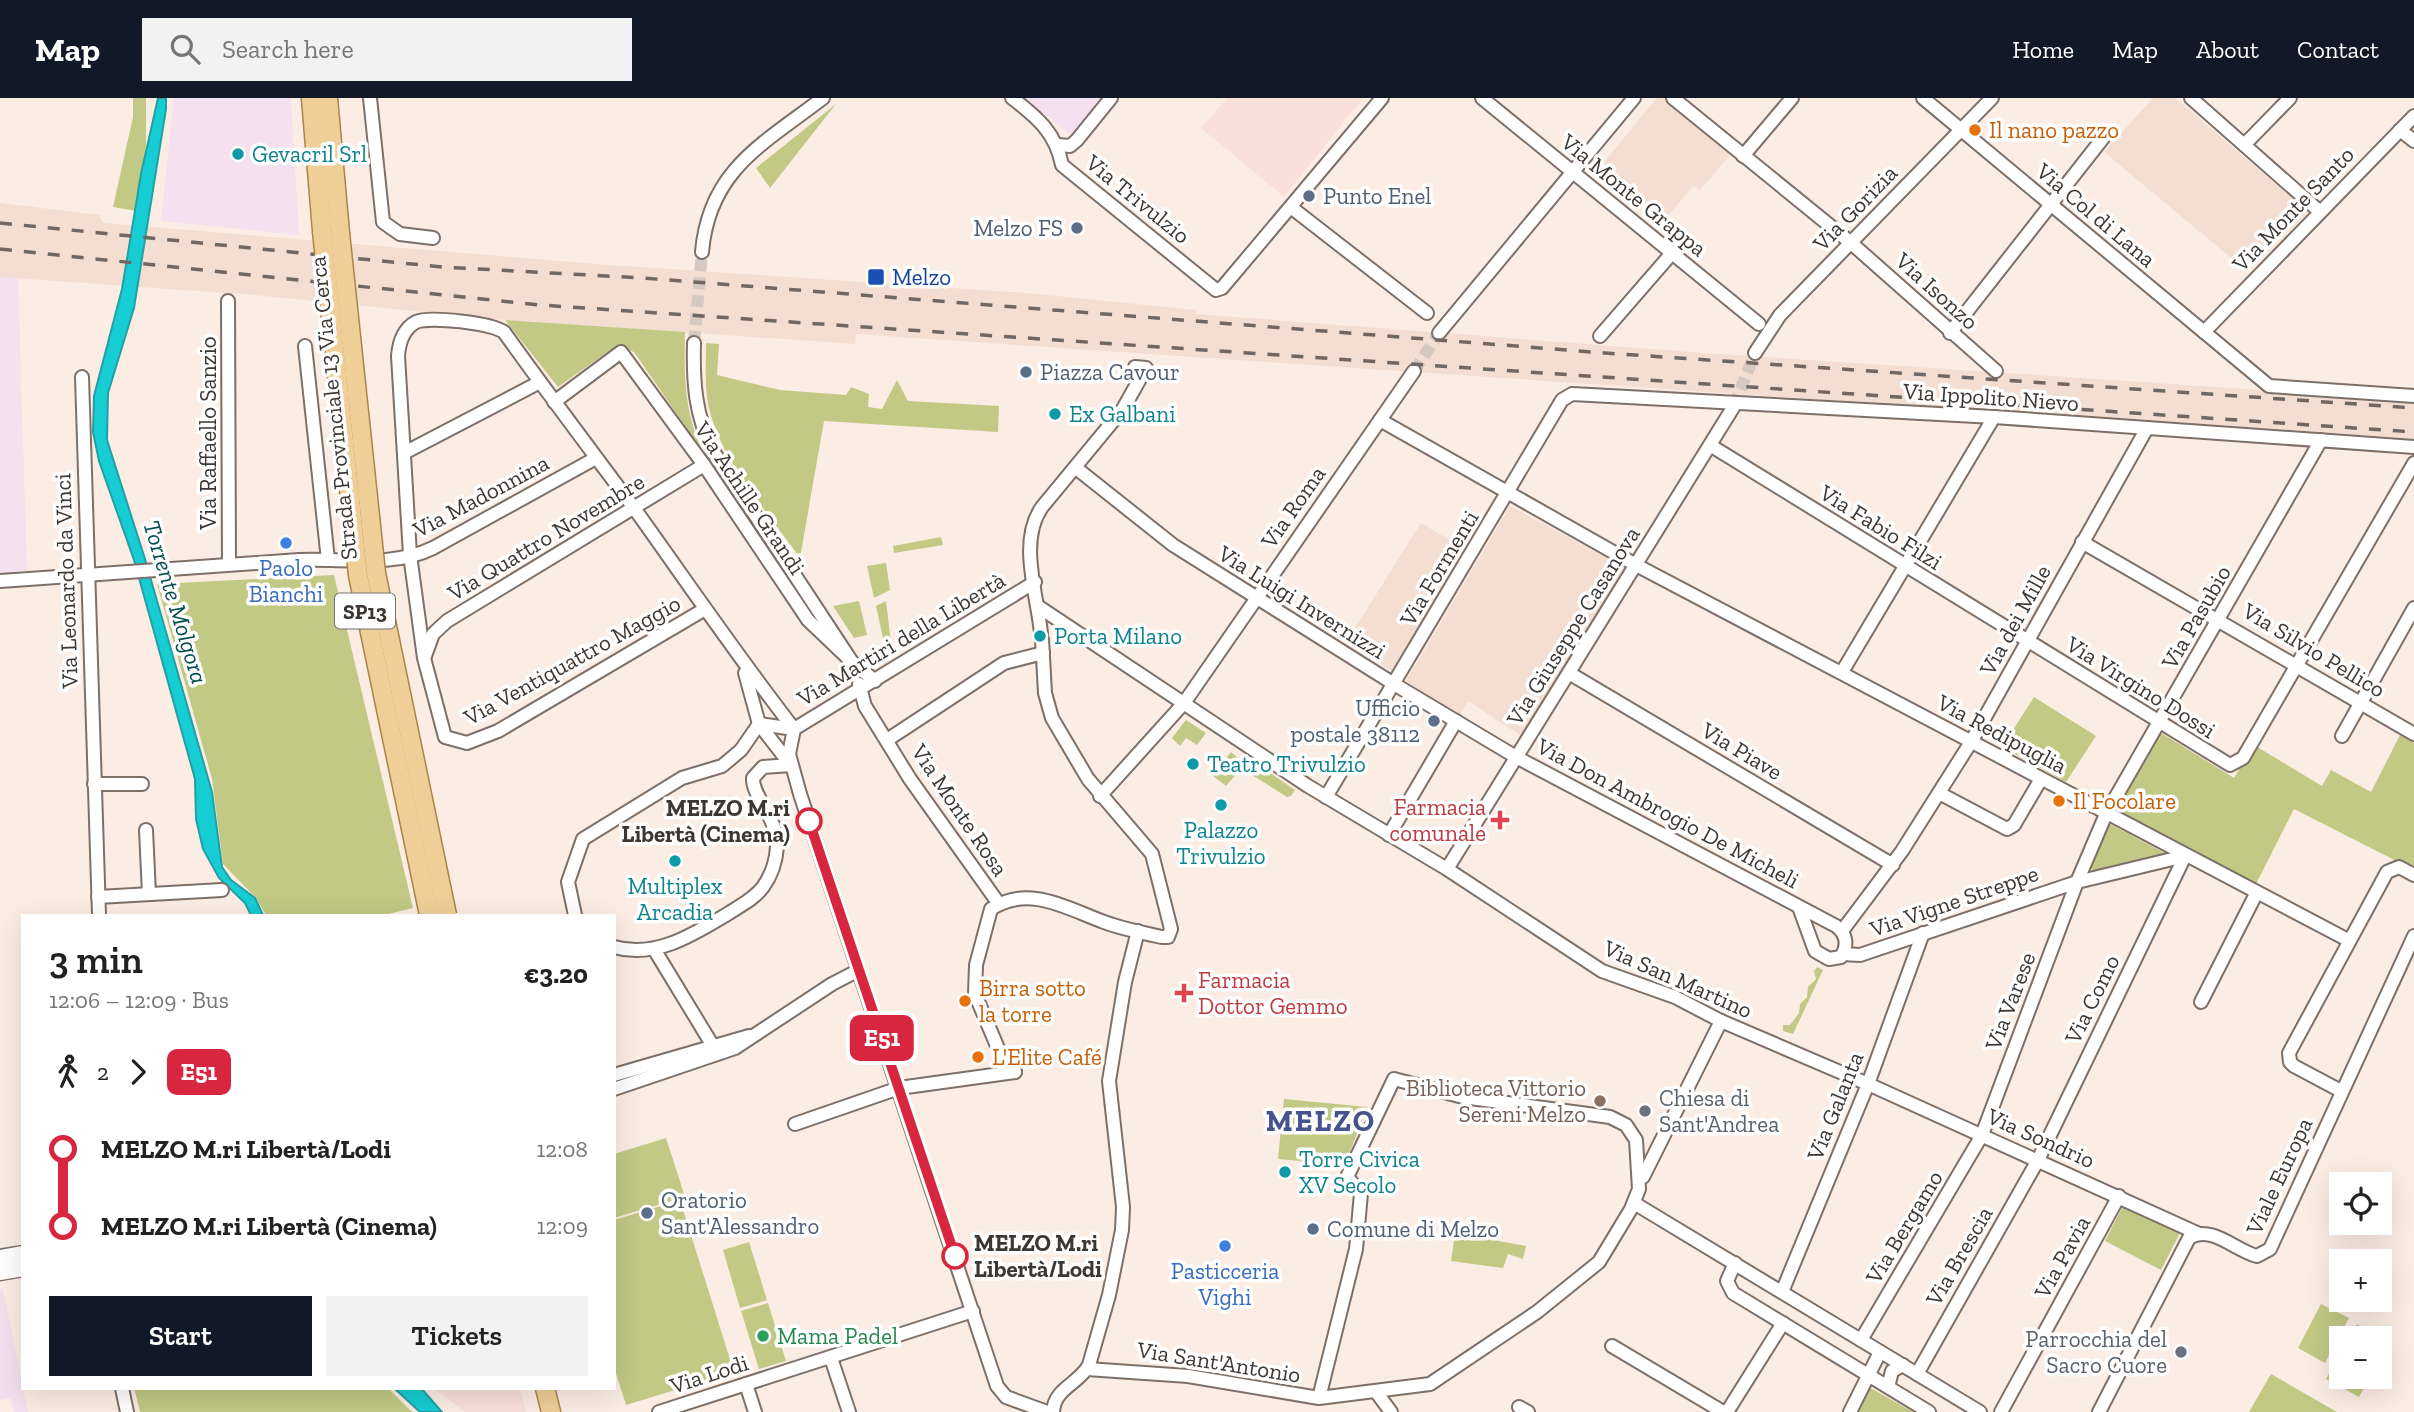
<!DOCTYPE html>
<meta charset="utf-8">
<style>
body{margin:0;font-family:"Zilla Slab",serif;background:#f2f2f2;color:#222;height:100vh;display:flex;flex-direction:column;font-size:26px;white-space:nowrap}
*{box-sizing:border-box;margin:0}
p{font-size:23px;color:#767676}
.icon{flex:none;width:38px;height:38px;fill:none;stroke:currentColor;stroke-width:2;stroke-linecap:round;stroke-linejoin:round}
.map{position:relative;flex:1;overflow:hidden}
.side{position:absolute;left:21px;top:816px;width:595px;height:476px;display:flex;flex-direction:column;background:#fff;border-radius:0px;box-shadow:0 7px 28px #0002}
.side>*{flex:none}
.badge{padding:0 14px;border-radius:10px;font-size:24px;line-height:46px}
.controls{position:absolute;left:2329px;top:1074px;display:grid;gap:14px}
.controls a{display:grid;place-items:center;width:63px;height:63px;border-radius:0px;background:#fff;box-shadow:0 7px 28px #0002;font-size:35px}
.map>.badge{position:absolute;translate:-50% -50%;box-shadow:0 0 0 4px #fff}
.legs{display:flex;align-items:center;gap:10px;height:77px;padding:0 28px;font-size:23px}
.legs p{margin-inline-start:auto}
.head{display:flex;align-items:center;justify-content:space-between;height:119px;padding:0 28px}
h1{font-size:38px;font-weight:600;line-height:52px}
.action{display:flex;gap:14px;margin-top:auto;padding:14px 28px}
.action a{flex:1;height:80px;border-radius:0px;background:#111827;color:#fff;font-size:28px;font-weight:600;line-height:80px;text-align:center}
.action a+a{background:#f2f2f2;color:#222}
ul{padding:0 28px;list-style:none}
li{display:flex;align-items:center;gap:24px;height:77px;font-size:26px}
li i{display:grid;place-items:center;width:10px;height:100%;margin:0 9px;background:currentColor}
li i::after{content:'';width:18px;height:18px;margin:-9px;border:5px solid;border-radius:50%;background:#fff}
li p{margin-inline-start:auto}
li:first-child i{background:linear-gradient(#0000 50%,currentColor 0)}
li:last-child i{background:linear-gradient(currentColor 50%,#0000 0)}
header{display:flex;align-items:center;gap:42px;box-sizing:border-box;height:98px;padding:0 35px;background:#111827;color:#fff}
header strong{font-size:33px}
nav{display:flex;gap:38px;margin-inline-start:auto;font-size:24px}
.search{width:490px;height:63px;background:#f2f2f2;display:flex;align-items:center;gap:18px;box-sizing:border-box;padding:0 24px;border-radius:0px;color:#767676;font-size:26px}
.map>svg:first-child{display:block}
</style>
<header>
<strong>Map</strong>
<div class="search"><svg class="icon" aria-label="search" viewBox="0 0 24 24"><circle cx="10" cy="10" r="6"/><path d="M15 15l6 6"/></svg>Search here</div>
<nav><a>Home</a><a>Map</a><a>About</a><a>Contact</a></nav>
</header>
<div class="map">
<svg width="2414" height="1314" viewBox="0 0 2414 1314">
<rect width="100%" height="100%" fill="#fcede4"/>
<g fill="#fae0da">
<path d="M1227,0H1363L1284,99L1201,30Z"/>
<path d="M432,1290H520L526,1314H466Z"/>
</g>
<g fill="#f4e0ef">
<path d="M174,0H291L299,137L161,123Z"/>
<path d="M1024,0H1107L1076,41Z"/>
<path d="M0,179L18,180L27,473L0,476Z"/>
<path d="M0,1191H3L28,1314H14L11,1300L0,1302Z"/>
</g>
<g fill="#f3ded1">
<path d="M1657,0H1663L1731,56L1700,92L1693,88L1660,127L1595,75Z"/>
<path d="M2153,0H2175L2308,114L2248,174L2104,54Z"/>
<path d="M0,105L99,117L103,125L596,166L1027,195L1196,212V216L1704,255L2414,302V342L856,236L855,246L505,222L253,197L0,179Z"/>
<path d="M1510,408L1627,471L1526,641L1468,603L1459,618L1406,583Z"/>
<path d="M1421,425L1465,451L1394,574L1345,546Z"/>
</g>
<g fill="#c1c985">
<path d="M133,0H146V47L137,113L113,109L133,19Z"/>
<path d="M836,6L770,90L756,70Z"/>
<path d="M505,222L685,234C684,279 684,317 705,357L634,254L616,248L558,289Z"/>
<path d="M706,245L719,246L717,277L780,292L846,297L851,289L869,296L868,309L882,311L897,282L908,303L999,308L998,334L824,323L800,460C769,416 725,368 710,314C704,292 706,268 706,245Z"/>
<path d="M941,439L943,447L894,455L893,448Z"/>
<path d="M886,465L890,492L874,500L867,468Z"/>
<path d="M334,477L413,810L384,817H266L256,800L223,766L212,681L157,486Z"/>
<path d="M859,503L867,537L854,540L833,508Z"/>
<path d="M886,503L891,545L885,549L876,508Z"/>
<path d="M2034,599L2096,638L2066,684L2002,649Z"/>
<path d="M1186,622L1206,635L1197,647L1186,640L1180,648L1172,640Z"/>
<path d="M2158,633L2234,680L2254,647L2322,688L2331,672L2371,694L2400,637L2414,645V772L2294,711L2254,790L2114,712Z"/>
<path d="M1231,654L1245,666L1226,688L1212,677Z"/>
<path d="M1260,668L1295,692L1291,698L1287,699L1252,677Z"/>
<path d="M2110,726L2170,758L2097,774L2087,768Z"/>
<path d="M1817,869L1823,872L1793,936L1783,933V927H1790L1799,915L1800,906L1807,899L1808,889L1816,881L1814,873Z"/>
<path d="M1284,1001L1367,1009L1345,1067L1278,1061Z"/>
<path d="M666,1040L685,1099L614,1120V1056Z"/>
<path d="M680,1102L734,1274L626,1307L614,1269V1122Z"/>
<path d="M2125,1104L2181,1133L2161,1172L2105,1143Z"/>
<path d="M1455,1135L1526,1148L1523,1161L1508,1156L1503,1170L1451,1163Z"/>
<path d="M749,1144L767,1202L740,1210L723,1152Z"/>
<path d="M768,1205L786,1263L759,1271L741,1213Z"/>
<path d="M2321,1206L2349,1220L2325,1265L2298,1250Z"/>
<path d="M2357,1226L2390,1245L2380,1262V1241H2349Z"/>
<path d="M2341,1253L2342,1279H2370L2359,1299L2326,1281Z"/>
<path d="M2271,1276L2337,1314H2249Z"/>
<path d="M1869,1289L1913,1314H1857Z"/>
<path d="M134,1290H388L412,1314H140Z"/>
</g>
<g fill="#16cdd4" stroke="#22a0a4" stroke-width="2">
<path d="M158,0H166V11L134,210L108,295L107,342L145,461L212,694L222,769L231,782L255,800L263,817H251L245,805L219,780L203,751L196,721L195,681L134,462L99,363L93,334L94,298L122,191L141,76Z"/>
<path d="M394,1290H421L442,1314H420Z"/>
</g>
<g fill="none" stroke-linecap="round" stroke-linejoin="round">
<g stroke="#d6c9c1" stroke-width="12" stroke-dasharray="12 6" stroke-linecap="butt">
<path d="M694,245L702,154"/>
<path d="M1414,273L1439,235"/>
<path d="M1734,308L1755,255"/>
</g>
<g stroke="#7d7068" stroke-width="16">
<g id="street">
<path d="M370,0L383,124L400,136L433,140"/>
<path d="M1012,0C1037,19 1056,35 1062,67L1216,192L1222,190L1382,0"/>
<path d="M1482,0L1759,226"/>
<path d="M1673,0L1850,144L1996,273"/>
<path d="M1923,0L2269,288L2414,298"/>
<path d="M2191,0L2319,113"/>
<path d="M2400,32L2414,43"/>
<path d="M2245,46L2290,0"/>
<path d="M1058,47L1070,48L1077,42L1111,0"/>
<path d="M1743,58L1792,0"/>
<path d="M1292,110L1427,215"/>
<path d="M702,154C709,72 763,46 823,0"/>
<path d="M228,203L229,466"/>
<path d="M2204,234L2414,18"/>
<path d="M1439,235L1634,0"/>
<path d="M1950,235L2103,40"/>
<path d="M1600,238L1672,155"/>
<path d="M694,245C693,284 695,317 713,353L852,564L875,583"/>
<path d="M305,248L328,462"/>
<path d="M1755,255L1780,217L1992,0"/>
<path d="M82,279L99,817"/>
<path d="M554,304L621,254L704,367L808,522L852,564"/>
<path d="M1380,322L1636,467L2348,842"/>
<path d="M1713,349L2230,667L2243,660L2414,365"/>
<path d="M404,355L540,284"/>
<path d="M1076,370L1173,447L1394,586L1516,659L1836,828C1847,836 1848,848 1841,859L1829,861L1815,853L1799,809"/>
<path d="M2082,444L2414,636"/>
<path d="M0,483L299,462C342,460 392,470 433,450L596,360"/>
<path d="M1035,484L794,631L789,656L800,696L997,1288L1006,1299L1047,1314"/>
<path d="M1039,509L1308,688L1447,771L1602,873L1675,899L1721,923L1868,986L2197,1135"/>
<path d="M705,511L498,633L467,645L445,639L424,560L410,457L398,258C399,245 403,231 416,224C429,218 492,225 504,234C546,293 590,351 634,410C687,484 738,559 794,631"/>
<path d="M1041,535C1037,495 1018,443 1042,409L1123,311L1146,270L1135,269"/>
<path d="M425,558L433,536L447,523L704,367"/>
<path d="M1842,574L1994,319"/>
<path d="M745,575L759,626L790,666"/>
<path d="M1569,575L1893,767"/>
<path d="M859,586L865,608L910,681L999,806"/>
<path d="M759,626L794,631"/>
<path d="M2342,638L2414,510"/>
<path d="M887,642L1004,565L1043,555"/>
<path d="M94,686H142"/>
<path d="M1939,695L2007,731L2014,727L2041,681"/>
<path d="M1100,698L1184,605L1414,273"/>
<path d="M1326,699L1562,302L1572,296L1994,319L2414,349"/>
<path d="M146,732L149,796"/>
<path d="M1389,737L1456,623"/>
<path d="M1447,771L1734,308"/>
<path d="M98,799L222,792"/>
<path d="M575,817L568,784L583,741L682,680L722,668L741,652L759,626"/>
<path d="M1842,833L1902,753L1971,644L2147,330"/>
<path d="M614,849C656,861 694,836 729,815C741,807 754,801 763,789C771,778 776,763 777,749C778,719 752,699 753,680L763,669L791,667"/>
<path d="M654,851L716,953"/>
<path d="M1843,856L1860,857L2077,784L2185,758"/>
<path d="M2201,904L2256,796"/>
<path d="M1015,974L1000,955L975,896L976,867L991,811C1029,786 1068,811 1104,824C1123,831 1143,835 1162,839H1168L1171,831L1152,756L1088,681L1052,620L1045,595L1042,541"/>
<path d="M614,977L749,938"/>
<path d="M614,991L735,950L832,886L859,872"/>
<path d="M2341,993L2294,968L2290,964L2289,955L2387,774L2399,769L2414,777"/>
<path d="M795,1026L899,990L1015,974"/>
<path d="M1643,1079L1721,923"/>
<path d="M1634,1105L1980,1314"/>
<path d="M1735,1165L1727,1183L1733,1195L1929,1314"/>
<path d="M1782,1194L1868,986L1923,835"/>
<path d="M1861,1242L1982,1037L2077,784L2106,716L2321,342"/>
<path d="M1612,1248L1723,1314"/>
<path d="M831,1260L849,1314"/>
<path d="M1087,1271L1188,1278L1319,1300L1430,1286L1537,1214L1599,1164L1631,1111L1639,1091L1636,1042L1626,1027L1610,1019L1463,999L1394,981L1347,1079L1361,1095L1356,1151L1319,1300"/>
<path d="M1917,1276L2038,1062L2185,758"/>
<path d="M746,1286L755,1314"/>
<path d="M1888,1289L1892,1273L1903,1267"/>
<path d="M122,1290L127,1314"/>
<path d="M1377,1295L1391,1314"/>
<path d="M1519,1309L1528,1314"/>
<path d="M659,1314L973,1213"/>
<path d="M1053,1314C1054,1290 1079,1286 1089,1267L1109,1197L1122,1132L1123,1109L1109,983L1125,884L1138,833"/>
<path d="M1727,1314L1783,1225"/>
<path d="M1850,1314L1880,1254"/>
<path d="M2001,1314L2119,1098"/>
<path d="M2099,1314L2189,1140C2211,1126 2236,1153 2257,1158L2270,1151L2414,838"/>
</g>
</g>
<g stroke="#7d7068" stroke-width="19">
<g id="secondary">
<path d="M0,1160L23,1156"/>
<path d="M0,1174L23,1170"/>
</g>
</g>
<g stroke="#aa8448" stroke-width="21">
<g id="primary">
<path d="M311,0L322,133"/>
<path d="M328,0L340,135"/>
<path d="M545,1290L551,1314"/>
</g>
</g>
<use href="#street" stroke="#fff" stroke-width="12"/>
<use href="#secondary" stroke="#fff" stroke-width="16"/>
<use href="#primary" stroke="#efce98" stroke-width="18"/>
<g stroke="#706763" stroke-width="3.5" stroke-dasharray="12 12" stroke-linecap="butt">
<path d="M0,125L442,169L643,180L1605,255L2414,310"/>
<path d="M0,151L540,207L2414,334"/>
</g>
<g stroke="#aa8448" stroke-width="21" stroke-linecap="butt">
<g id="primary-bridge">
<path d="M322,133L358,477L429,817"/>
<path d="M340,135L376,475L447,817"/>
</g>
</g>
<use href="#primary-bridge" stroke="#efce98" stroke-width="18"/>
</g>
<g fill="none" stroke-linecap="round" stroke-linejoin="round">
<g stroke="#fff" stroke-width="16">
<path id="line-1" d="M809,723L955,1158"/>
</g>
<use href="#line-1" stroke="#d7263d" stroke-width="10"/>
</g>
<g fill="#e8710a" stroke="#fefefe" stroke-width="2.5">
<circle cx="1975" cy="32" r="7"/>
<circle cx="2059" cy="703" r="7"/>
<circle cx="965" cy="903" r="7"/>
<circle cx="978" cy="959" r="7"/>
</g>
<g fill="#0f9aa8" stroke="#fefefe" stroke-width="2.5">
<circle cx="238" cy="56" r="7"/>
<circle cx="1055" cy="316" r="7"/>
<circle cx="1040" cy="538" r="7"/>
<circle cx="1193" cy="666" r="7"/>
<circle cx="1221" cy="707" r="7"/>
<circle cx="675" cy="763" r="7"/>
<circle cx="1285" cy="1074" r="7"/>
</g>
<g fill="#5c6f8a" stroke="#fefefe" stroke-width="2.5">
<circle cx="1309" cy="98" r="7"/>
<circle cx="1077" cy="130" r="7"/>
<circle cx="1026" cy="274" r="7"/>
<circle cx="1434" cy="623" r="7"/>
<circle cx="647" cy="1115" r="7"/>
<circle cx="1313" cy="1131" r="7"/>
</g>
<rect fill="#1a4fb4" stroke="#fefefe" stroke-width="2.5" x="867" y="170" width="18" height="18" rx="3.5"/>
<g fill="#3f7fe0" stroke="#fefefe" stroke-width="2.5">
<circle cx="286" cy="445" r="7"/>
<circle cx="1225" cy="1148" r="7"/>
</g>
<g fill="#e0444e" stroke="#fefefe" stroke-width="2.5">
<path d="M1496.5 711.5h7v7h7v7h-7v7h-7v-7h-7v-7h7z"/>
<path d="M1180.5 884.5h7v7h7v7h-7v7h-7v-7h-7v-7h7z"/>
</g>
<g fill="#fff" stroke="#d7263d" stroke-width="3.5">
<circle cx="809" cy="723" r="12"/>
<circle cx="955" cy="1158" r="12"/>
</g>
<circle fill="#8d6e63" stroke="#fefefe" stroke-width="2.5" cx="1600" cy="1003" r="7"/>
<g fill="#6b7280" stroke="#fefefe" stroke-width="2.5">
<circle cx="1645" cy="1013" r="7"/>
<circle cx="2181" cy="1254" r="7"/>
</g>
<circle fill="#2e9e5b" stroke="#fefefe" stroke-width="2.5" cx="763" cy="1238" r="7"/>
<g text-anchor="middle" dominant-baseline="central" stroke-width="7" stroke-linejoin="round" paint-order="stroke">
<rect fill="#fefefe" stroke="#777371" stroke-width="2" x="335" y="495.5" width="60" height="35" rx="5"/>
<g font-size="21" font-weight="bold" fill="#3d3734">
<text x="365" y="513">SP13</text>
</g>
<g font-size="23" fill="#c56008" stroke="#fefefe" text-anchor="start">
<text x="1989" y="32">Il nano pazzo</text>
<text x="2073" y="703">Il Focolare</text>
<text x="979" y="890">Birra sotto<tspan x="979" dy="26">la torre</tspan></text>
<text x="992" y="959">L'Elite Café</text>
</g>
<g font-size="23" fill="#0d838f" stroke="#fefefe" text-anchor="start">
<text x="252" y="56">Gevacril Srl</text>
<text x="1069" y="316">Ex Galbani</text>
<text x="1054" y="538">Porta Milano</text>
<text x="1207" y="666">Teatro Trivulzio</text>
<text x="1221" y="732" text-anchor="middle">Palazzo<tspan x="1221" dy="26">Trivulzio</tspan></text>
<text x="675" y="788" text-anchor="middle">Multiplex<tspan x="675" dy="26">Arcadia</tspan></text>
<text x="1299" y="1061">Torre Civica<tspan x="1299" dy="26">XV Secolo</tspan></text>
</g>
<g font-size="23" fill="#3d3734" stroke="#fefefe">
<text transform="translate(1634 97) rotate(39)">Via Monte Grappa</text>
<text transform="translate(1138 101) rotate(39)">Via Trivulzio</text>
<text transform="translate(1855 110) rotate(-46)">Via Gorizia</text>
<text transform="translate(2293 111) rotate(-46)">Via Monte Santo</text>
<text transform="translate(2096 117) rotate(40)">Via Col di Lana</text>
<text transform="translate(1937 193) rotate(42)">Via Isonzo</text>
<text transform="translate(1991 299) rotate(4)">Via Ippolito Nievo</text>
<text transform="translate(333 310) rotate(-96)">Strada Provinciale 13 Via Cerca</text>
<text transform="translate(208 335) rotate(-90)">Via Raffaello Sanzio</text>
<text transform="translate(481 398) rotate(-28)">Via Madonnina</text>
<text transform="translate(750 400) rotate(56)">Via Achille Grandi</text>
<text transform="translate(1293 409) rotate(-55)">Via Roma</text>
<text transform="translate(1881 429) rotate(32)">Via Fabio Filzi</text>
<text transform="translate(546 439) rotate(-31)">Via Quattro Novembre</text>
<text transform="translate(1439 470) rotate(-59)">Via Formenti</text>
<text transform="translate(66 483) rotate(-92)">Via Leonardo da Vinci</text>
<text transform="translate(1302 504) rotate(32)">Via Luigi Invernizzi</text>
<text transform="translate(2196 519) rotate(-60)">Via Pasubio</text>
<text transform="translate(2015 522) rotate(-61)">Via dei Mille</text>
<text transform="translate(1573 528) rotate(-58)">Via Giuseppe Casanova</text>
<text transform="translate(901 541) rotate(-31)">Via Martiri della Libertà</text>
<text transform="translate(2314 552) rotate(31)">Via Silvio Pellico</text>
<text transform="translate(572 562) rotate(-29)">Via Ventiquattro Maggio</text>
<text transform="translate(2141 589) rotate(32)">Via Virgino Dossi</text>
<text transform="translate(2002 636) rotate(28)">Via Redipuglia</text>
<text transform="translate(1742 653) rotate(31)">Via Piave</text>
<text transform="translate(960 712) rotate(56)">Via Monte Rosa</text>
<text transform="translate(1668 715) rotate(28)">Via Don Ambrogio De Micheli</text>
<text transform="translate(1954 803) rotate(-19)">Via Vigne Streppe</text>
<text transform="translate(1678 881) rotate(24)">Via San Martino</text>
<text transform="translate(2092 901) rotate(-64)">Via Como</text>
<text transform="translate(2010 903) rotate(-69)">Via Varese</text>
<text transform="translate(1835 1008) rotate(-68)">Via Galanta</text>
<text transform="translate(2041 1040) rotate(24)">Via Sondrio</text>
<text transform="translate(2279 1078) rotate(-65)">Viale Europa</text>
<text transform="translate(1904 1129) rotate(-59)">Via Bergamo</text>
<text transform="translate(1959 1158) rotate(-60)">Via Brescia</text>
<text transform="translate(2062 1159) rotate(-61)">Via Pavia</text>
<text transform="translate(1219 1264) rotate(9)">Via Sant'Antonio</text>
<text transform="translate(709 1276) rotate(-18)">Via Lodi</text>
</g>
<g font-size="23" fill="#4e5e75" stroke="#fefefe" text-anchor="start">
<text x="1323" y="98">Punto Enel</text>
<text x="1063" y="130" text-anchor="end">Melzo FS</text>
<text x="1040" y="274">Piazza Cavour</text>
<text x="1420" y="610" text-anchor="end">Ufficio<tspan x="1420" dy="26">postale 38112</tspan></text>
<text x="661" y="1102">Oratorio<tspan x="661" dy="26">Sant'Alessandro</tspan></text>
<text x="1327" y="1131">Comune di Melzo</text>
</g>
<g font-size="23" fill="#164399" stroke="#fefefe" text-anchor="start">
<text x="892" y="179">Melzo</text>
</g>
<g font-size="23" fill="#366cbe" stroke="#fefefe">
<text x="286" y="470">Paolo<tspan x="286" dy="26">Bianchi</tspan></text>
<text x="1225" y="1173">Pasticceria<tspan x="1225" dy="26">Vighi</tspan></text>
</g>
<g font-size="23" fill="#be3a42" stroke="#fefefe" text-anchor="end">
<text x="1486" y="709">Farmacia<tspan x="1486" dy="26">comunale</tspan></text>
<text x="1198" y="882" text-anchor="start">Farmacia<tspan x="1198" dy="26">Dottor Gemmo</tspan></text>
</g>
<g font-size="23" font-weight="bold" fill="#3d3734" stroke="#fefefe" text-anchor="end">
<text x="790" y="710">MELZO M.ri<tspan x="790" dy="26">Libertà (Cinema)</tspan></text>
<text x="974" y="1145" text-anchor="start">MELZO M.ri<tspan x="974" dy="26">Libertà/Lodi</tspan></text>
</g>
<g font-size="23" fill="#785e54" stroke="#fefefe" text-anchor="end">
<text x="1586" y="990">Biblioteca Vittorio<tspan x="1586" dy="26">Sereni Melzo</tspan></text>
</g>
<g font-size="23" fill="#5b616d" stroke="#fefefe" text-anchor="start">
<text x="1659" y="1000">Chiesa di<tspan x="1659" dy="26">Sant'Andrea</tspan></text>
<text x="2167" y="1241" text-anchor="end">Parrocchia del<tspan x="2167" dy="26">Sacro Cuore</tspan></text>
</g>
<g font-size="23" fill="#27864d" stroke="#fefefe" text-anchor="start">
<text x="777" y="1238">Mama Padel</text>
</g>
<g font-size="24" font-style="italic" fill="#034d4f" stroke="#fefefe">
<text transform="translate(176 504) rotate(73)">Torrente Molgora</text>
</g>
<g font-size="30" font-weight="bold" letter-spacing="2" fill="#45538f" stroke="#fefefe">
<text x="1321" y="1023">MELZO</text>
</g>
</g>
</svg>
<div class="controls">
<a><svg class="icon" aria-label="locate" viewBox="0 0 24 24"><circle cx="12" cy="12" r="6"/><path d="M12 2v4M12 18v4M2 12h4M18 12h4"/></svg></a>
<a>+</a>
<a>−</a>
</div>
<b class="badge" style="left:882px;top:940px;background:#d7263d;color:#fff">E51</b>
<section class="side">
<div class="head"><div><h1>3 min</h1><p>12:06 – 12:09 · Bus</p></div><b>€3.20</b></div>
<div class="legs"><svg class="icon" aria-label="walk" viewBox="0 0 24 24"><circle cx="13" cy="4" r="2"/><path d="M13 8l-2 6 4 7M11 14l-3 7M7 12l3-4h3l4 4"/></svg>2<svg class="icon" aria-label="forward" viewBox="0 0 24 24"><path d="M9 5l7 7-7 7"/></svg><b class="badge" style="background:#d7263d;color:#fff">E51</b></div>
<ul>
<li><i style="color:#d7263d"></i><b>MELZO M.ri Libertà/Lodi</b><p>12:08</p></li>
<li><i style="color:#d7263d"></i><b>MELZO M.ri Libertà (Cinema)</b><p>12:09</p></li>
</ul>
<div class="action"><a>Start</a><a>Tickets</a></div>
</section>
</div>
